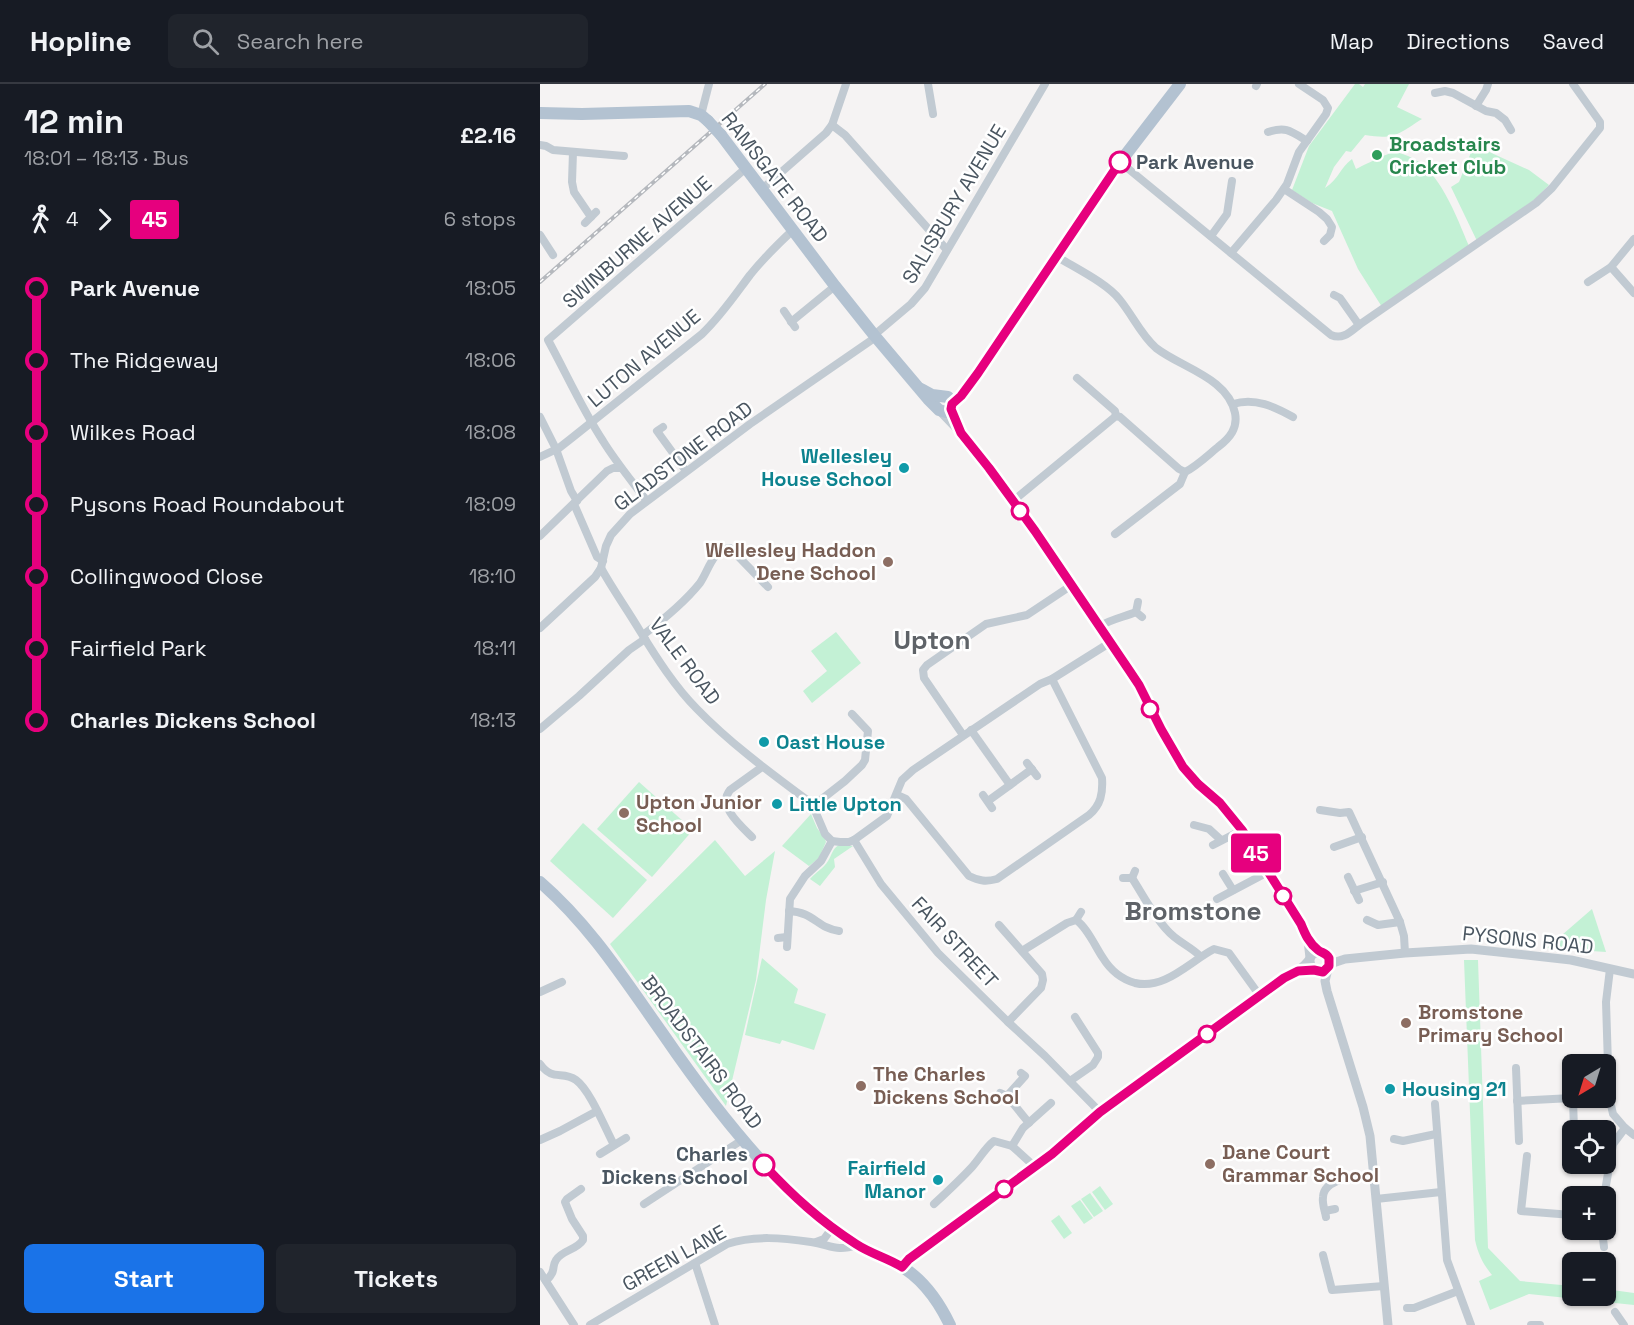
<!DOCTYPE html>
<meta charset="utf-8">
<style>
body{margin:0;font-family:"Space Grotesk",sans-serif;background:#20242c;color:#f1f3f6;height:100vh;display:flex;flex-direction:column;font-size:22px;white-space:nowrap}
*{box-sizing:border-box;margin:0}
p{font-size:20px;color:#9ea1a6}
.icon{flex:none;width:33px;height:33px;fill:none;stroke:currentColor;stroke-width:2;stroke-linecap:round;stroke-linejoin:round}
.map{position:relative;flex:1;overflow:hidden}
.panel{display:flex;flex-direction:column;background:#171b24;width:540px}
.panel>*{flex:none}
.badge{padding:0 12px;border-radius:4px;font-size:21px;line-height:39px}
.needle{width:39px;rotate:218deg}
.buttons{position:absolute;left:1022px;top:970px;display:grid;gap:12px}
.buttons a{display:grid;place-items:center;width:54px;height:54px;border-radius:9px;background:#171b24;box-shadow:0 2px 4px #0004;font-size:30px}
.map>.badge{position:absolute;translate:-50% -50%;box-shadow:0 0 0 3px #fff}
.legs{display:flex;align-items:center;gap:9px;height:66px;padding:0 24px;font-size:20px}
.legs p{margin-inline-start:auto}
.overview{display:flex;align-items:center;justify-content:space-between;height:102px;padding:0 24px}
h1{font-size:33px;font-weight:600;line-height:45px}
.action{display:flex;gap:12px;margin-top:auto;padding:12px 24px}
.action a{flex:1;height:69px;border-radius:9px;background:#1a73e8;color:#fff;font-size:24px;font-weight:600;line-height:69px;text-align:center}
.action a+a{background:#20242c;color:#f1f3f6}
ul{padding:0 24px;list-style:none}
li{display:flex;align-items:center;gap:21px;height:72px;font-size:22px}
li i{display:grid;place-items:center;width:9px;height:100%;margin:0 8px;background:currentColor}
li i::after{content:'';width:15px;height:15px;margin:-8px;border:4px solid;border-radius:50%;background:#171b24}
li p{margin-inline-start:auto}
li:first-child i{background:linear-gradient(#0000 50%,currentColor 0)}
li:last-child i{background:linear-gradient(currentColor 50%,#0000 0)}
header{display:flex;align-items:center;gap:36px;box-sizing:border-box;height:84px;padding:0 30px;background:#171b24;border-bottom:2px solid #363941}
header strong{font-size:28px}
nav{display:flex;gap:33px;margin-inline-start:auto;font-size:21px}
.search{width:420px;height:54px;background:#20242c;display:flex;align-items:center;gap:15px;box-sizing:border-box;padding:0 21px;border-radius:9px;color:#9ea1a6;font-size:22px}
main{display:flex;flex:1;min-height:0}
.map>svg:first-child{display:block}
</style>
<header>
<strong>Hopline</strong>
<div class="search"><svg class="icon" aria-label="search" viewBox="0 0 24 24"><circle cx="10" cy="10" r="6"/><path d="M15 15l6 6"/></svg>Search here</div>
<nav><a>Map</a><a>Directions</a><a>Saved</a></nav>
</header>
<main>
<section class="panel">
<div class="overview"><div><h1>12 min</h1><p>18:01 – 18:13 · Bus</p></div><b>£2.16</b></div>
<div class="legs"><svg class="icon" aria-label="walk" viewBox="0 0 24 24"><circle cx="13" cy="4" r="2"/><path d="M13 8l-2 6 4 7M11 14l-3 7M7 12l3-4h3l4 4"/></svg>4<svg class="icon" aria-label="forward" viewBox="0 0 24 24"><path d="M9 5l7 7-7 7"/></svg><b class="badge" style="background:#e6007e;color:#fff">45</b><p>6 stops</p></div>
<ul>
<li><i style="color:#e6007e"></i><b>Park Avenue</b><p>18:05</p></li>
<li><i style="color:#e6007e"></i><span>The Ridgeway</span><p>18:06</p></li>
<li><i style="color:#e6007e"></i><span>Wilkes Road</span><p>18:08</p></li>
<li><i style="color:#e6007e"></i><span>Pysons Road Roundabout</span><p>18:09</p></li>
<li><i style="color:#e6007e"></i><span>Collingwood Close</span><p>18:10</p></li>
<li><i style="color:#e6007e"></i><span>Fairfield Park</span><p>18:11</p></li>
<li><i style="color:#e6007e"></i><b>Charles Dickens School</b><p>18:13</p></li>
</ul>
<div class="action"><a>Start</a><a>Tickets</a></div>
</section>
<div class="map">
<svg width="1094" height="1241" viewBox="0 0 1094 1241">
<rect width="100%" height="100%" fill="#f5f3f3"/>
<g fill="#c3f1d5">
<path d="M815,0H819L823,3L825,0H869L857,23L882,35C858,50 855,56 825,51L811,68L806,67L794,83L785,104C799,95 799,85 812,75L816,85C824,81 848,69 855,68C858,68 865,71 868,72C900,85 916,132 929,162L842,223L818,185L792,127L772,119L752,106L769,62Z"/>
<path d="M934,61L989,86L1009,101L994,116L937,157L911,103L919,98Z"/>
<path d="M296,548L321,579L272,619L263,607L287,587L271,567Z"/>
<path d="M99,698L153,746L112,793L57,745Z"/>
<path d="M271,730L277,744L285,755L286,758L279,774L269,782L242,762Z"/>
<path d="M43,739L107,796L73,834L10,777Z"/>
<path d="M175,756L205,792L235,767L226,816L216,896L186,1022L70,860Z"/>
<path d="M299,761L313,762L294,775L295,783L280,802L270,795C276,788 284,784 288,777C292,771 292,765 299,761Z"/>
<path d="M1052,825L1066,868L1007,864Z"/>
<path d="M222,874L258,905L254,919L286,930L274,966L242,956L240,960L205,951Z"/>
<path d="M924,876H938L948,1164L980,1197L1032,1202V1212H1065V1205L1094,1209V1221L989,1210L950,1226L939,1197L952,1191C943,1180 938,1170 935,1156Z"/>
<path d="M560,1102L573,1120L565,1126L552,1108Z"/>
<path d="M550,1109L563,1127L554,1133L541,1115Z"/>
<path d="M540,1116L553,1134L544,1140L531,1122Z"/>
<path d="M519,1131L532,1149L524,1155L511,1137Z"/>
</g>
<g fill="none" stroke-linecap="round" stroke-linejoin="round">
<g stroke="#c1cad2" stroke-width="8">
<path d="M388,0L393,30"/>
<path d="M716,2L717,0"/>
<path d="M895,9L905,7L913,9L946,27L956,29L965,36L971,46"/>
<path d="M936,22L946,6L948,0"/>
<path d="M161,31L169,0"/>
<path d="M292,41L305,51L407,166"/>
<path d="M728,48C746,42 751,47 767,57"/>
<path d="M0,61L6,62L13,66L84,72"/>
<path d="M33,68L32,98L34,108L51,133"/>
<path d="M580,78L791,251C803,256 810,248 819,241L996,119L1012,104L1060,44V38L1033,0"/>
<path d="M222,105L286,49L292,41L306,0"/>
<path d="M744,105L779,128L787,135L792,143L790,151L784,157"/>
<path d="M45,139L56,128"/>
<path d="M0,151L13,171"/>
<path d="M671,152L687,130L692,97"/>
<path d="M1094,155L1071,183L1094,209"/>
<path d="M691,169L736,116L747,100L759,68L786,30L788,24L783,16L759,0"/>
<path d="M1048,198L1071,183"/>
<path d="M794,211L800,214L819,241"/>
<path d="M244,227L255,243"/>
<path d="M251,238L295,202"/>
<path d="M339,247L371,220L385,204L505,0"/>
<path d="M537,294L575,327L576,332"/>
<path d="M693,320C715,313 735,323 753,333"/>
<path d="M0,333L16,365L31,407L37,417"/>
<path d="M123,343L117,347L146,387"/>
<path d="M0,373L19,364L33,353L162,250C181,232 195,211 210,191C223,175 238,160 253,146"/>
<path d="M106,416C91,396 76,378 63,357C42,325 26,289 8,256L206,84"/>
<path d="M473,417L576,332L580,333L639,385L645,388C657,382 668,371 678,363C690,354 698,344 695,329C688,294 642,284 616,264C601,251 593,232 580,216C567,199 535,184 516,172"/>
<path d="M34,420L57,473L63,477"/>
<path d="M575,450L640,400L645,388"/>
<path d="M0,452L67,387L73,384H80"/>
<path d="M61,484C73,506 87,525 100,547C116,573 135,603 157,625C190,659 228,687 267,716L273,722L285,750L292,757L300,758H309L314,756L347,732L362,696L373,686L500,600L512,595L571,558"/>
<path d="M598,518L596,528L602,533"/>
<path d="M560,542C572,535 584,533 596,528"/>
<path d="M0,544L55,493L61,484L66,462L71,451L90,430L210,340L336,253"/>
<path d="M103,551C123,536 144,519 160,499C169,486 172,466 190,464L228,503"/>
<path d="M0,645L39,612L89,566L105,555"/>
<path d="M431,646L470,701"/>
<path d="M423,651L384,594L383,586L387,581L446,540L487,531L532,501"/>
<path d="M487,679L497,692"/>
<path d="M357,711L366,715L429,792C439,797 446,798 457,795L549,731C561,721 563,709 562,694L512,595"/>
<path d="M443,711L452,724"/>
<path d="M448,717L492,685"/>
<path d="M273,722L305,697L322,681L325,676L328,647L312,630"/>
<path d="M780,726L800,729L809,728L860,838L864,852L865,869"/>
<path d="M654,741L669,745L681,756"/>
<path d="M212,753C201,742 177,722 190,706L222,683"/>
<path d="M314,756L341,800L398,869L468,938L505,972L560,1028"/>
<path d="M673,761L702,746"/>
<path d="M794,763L822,753"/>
<path d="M683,790L693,806"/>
<path d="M808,793L819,816"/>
<path d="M583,794H592L595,787"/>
<path d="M592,794C603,811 613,831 627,846C636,857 650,862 660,872"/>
<path d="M814,807L843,798"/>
<path d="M677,815L728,788"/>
<path d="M249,827C274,828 277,844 299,847"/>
<path d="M536,836L541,828"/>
<path d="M827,836L838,841L860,838"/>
<path d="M459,841L502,890L503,896L501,904L468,938"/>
<path d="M238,854L247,853"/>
<path d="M247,863L250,815L265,792L281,777L292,757"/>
<path d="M482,867L527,839L536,836C547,843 556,864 563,874C571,887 581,895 595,899C625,906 649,878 674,865L689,869L720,912"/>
<path d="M1070,885L1066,918L1069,1012L1073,1030L1085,1044L1094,1051"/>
<path d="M0,908L22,898"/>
<path d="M0,980C13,998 22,986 36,996C50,1006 65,1044 74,1061"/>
<path d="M976,984L979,1057"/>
<path d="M530,997L553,981L558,973V969L535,933"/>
<path d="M460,1009L467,1012L489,1039"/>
<path d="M467,1012L485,992L481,989"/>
<path d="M1033,1014L1034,1047"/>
<path d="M977,1017L1032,1014"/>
<path d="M895,1020L907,1176L931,1241"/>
<path d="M854,1055L863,1057L896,1050"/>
<path d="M0,1056L20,1047L57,1027"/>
<path d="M472,1062L483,1044L511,1019"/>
<path d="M60,1070L86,1054"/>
<path d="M987,1072L981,1127L1032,1131"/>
<path d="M1064,1113L1073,1060L1085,1044"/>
<path d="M836,1115L901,1108"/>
<path d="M104,1120L202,1056"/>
<path d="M394,1120C407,1108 420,1096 432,1083C440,1074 445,1064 454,1057L472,1062L494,1082"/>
<path d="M785,1127L795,1125"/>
<path d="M786,1133C785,1127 782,1120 783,1113C784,1093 819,1093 834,1092"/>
<path d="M1062,1146L1064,1163"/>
<path d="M276,1158L284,1155L292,1144"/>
<path d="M783,1171L792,1206L844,1202"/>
<path d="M155,1179L175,1241"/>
<path d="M0,1188L34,1241"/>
<path d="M6,1197C17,1186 11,1184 16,1176C22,1166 37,1166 43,1156V1152L32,1135L25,1118L27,1115L41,1105"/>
<path d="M867,1224H874L918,1207"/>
<path d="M1075,1228L1084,1241"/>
<path d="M50,1241L187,1160C214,1151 243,1154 271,1158C291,1161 296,1168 317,1161"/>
<path d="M991,1241H1000"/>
</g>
<g stroke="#c1cad2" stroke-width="9">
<path d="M399,326L421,349L449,384L505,461L599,601L621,645L643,683L658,700L680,719L702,746L761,840L768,856L770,874"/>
<path d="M788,871L790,877L785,897L787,907L823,1023L830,1052L848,1241"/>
<path d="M770,877C771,888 780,891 788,884"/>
<path d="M790,880L805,875L865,869L931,865L1031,876L1094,890"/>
<path d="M362,1183L369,1175L512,1070L560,1028L744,894C758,887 765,883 773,870L780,868"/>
</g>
<g stroke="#b3c2d1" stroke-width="12">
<path d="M0,29L42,30L149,27L161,31L168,37"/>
<path d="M181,51L295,202L334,251L388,315L399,326L406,328L411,325L412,320L421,312L438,289L577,82L640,0"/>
<path d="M381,305L392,311L408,313"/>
<path d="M0,798C50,841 86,898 123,950C162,1007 203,1061 252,1109C272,1129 293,1146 316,1160C328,1168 341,1172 353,1178C379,1190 398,1216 410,1241"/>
</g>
<g stroke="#b5b8bd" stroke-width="4">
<path id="rail" d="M0,198L225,0"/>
</g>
<use href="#rail" stroke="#fff" stroke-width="1.5" stroke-dasharray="4.5" stroke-linecap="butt"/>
<path stroke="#b3c2d1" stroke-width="12" d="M168,37L181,51"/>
</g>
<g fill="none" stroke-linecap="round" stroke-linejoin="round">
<g stroke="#fff" stroke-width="14">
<path id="line-1" d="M224,1081C253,1112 280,1137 316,1160C331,1170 348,1174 362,1183L369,1175L512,1070L560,1028L744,894L758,887L774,886L783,888L789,882V874C786,869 782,869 778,866C769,859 765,850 761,840L702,746L680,719L658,700L643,683L621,645L599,601L589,586L495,447L449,384L421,349L411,325L412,320L421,312L438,289L580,78"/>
</g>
<use href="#line-1" stroke="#e6007e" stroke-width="9"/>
</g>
<circle fill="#2e9e5b" stroke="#fff" stroke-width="2" cx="837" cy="71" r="6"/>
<g fill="#fff" stroke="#e6007e" stroke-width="3">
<circle cx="580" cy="78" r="10"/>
<circle cx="480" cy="427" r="8"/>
<circle cx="610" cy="625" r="8"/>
<circle cx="743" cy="812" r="8"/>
<circle cx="667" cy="950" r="8"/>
<circle cx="224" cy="1081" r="10"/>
<circle cx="464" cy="1105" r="8"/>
</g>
<g fill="#0f9aa8" stroke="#fff" stroke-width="2">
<circle cx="364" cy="384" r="6"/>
<circle cx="224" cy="658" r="6"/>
<circle cx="237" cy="720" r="6"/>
<circle cx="850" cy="1005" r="6"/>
<circle cx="398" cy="1096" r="6"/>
</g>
<g fill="#8d6e63" stroke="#fff" stroke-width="2">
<circle cx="348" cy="478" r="6"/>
<circle cx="84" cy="729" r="6"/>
<circle cx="866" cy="939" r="6"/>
<circle cx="321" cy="1002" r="6"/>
<circle cx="670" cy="1080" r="6"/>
</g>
<g text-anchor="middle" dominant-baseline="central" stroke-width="5" stroke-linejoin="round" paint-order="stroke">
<g font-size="20" font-weight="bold" fill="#27864d" stroke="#fff" text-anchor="start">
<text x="849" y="60">Broadstairs<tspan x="849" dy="23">Cricket Club</tspan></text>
</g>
<g font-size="20" font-weight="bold" fill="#4a5661" stroke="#fff" text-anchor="start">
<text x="596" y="78">Park Avenue</text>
<text x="208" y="1070" text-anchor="end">Charles<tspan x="208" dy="23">Dickens School</tspan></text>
</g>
<g font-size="20" fill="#4a5661" stroke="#fff">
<text transform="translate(235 93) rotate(52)">RAMSGATE ROAD</text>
<text transform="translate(414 120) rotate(-59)">SALISBURY AVENUE</text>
<text transform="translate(97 158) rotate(-41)">SWINBURNE AVENUE</text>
<text transform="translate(104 274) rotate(-40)">LUTON AVENUE</text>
<text transform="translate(143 372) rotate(-37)">GLADSTONE ROAD</text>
<text transform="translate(145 577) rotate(53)">VALE ROAD</text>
<text transform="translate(988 856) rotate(6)">PYSONS ROAD</text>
<text transform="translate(415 858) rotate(47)">FAIR STREET</text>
<text transform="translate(162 968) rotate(53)">BROADSTAIRS ROAD</text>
<text transform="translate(134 1174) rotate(-29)">GREEN LANE</text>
</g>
<g font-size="20" font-weight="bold" fill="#0d838f" stroke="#fff" text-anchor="start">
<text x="352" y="372" text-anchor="end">Wellesley<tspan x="352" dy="23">House School</tspan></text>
<text x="236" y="658">Oast House</text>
<text x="249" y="720">Little Upton</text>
<text x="862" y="1005">Housing 21</text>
<text x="386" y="1084" text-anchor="end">Fairfield<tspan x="386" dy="23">Manor</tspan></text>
</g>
<g font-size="20" font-weight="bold" fill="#785e54" stroke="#fff" text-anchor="start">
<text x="336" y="466" text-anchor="end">Wellesley Haddon<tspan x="336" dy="23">Dene School</tspan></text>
<text x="96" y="718">Upton Junior<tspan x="96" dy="23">School</tspan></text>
<text x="878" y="928">Bromstone<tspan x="878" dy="23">Primary School</tspan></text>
<text x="333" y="990">The Charles<tspan x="333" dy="23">Dickens School</tspan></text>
<text x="682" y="1068">Dane Court<tspan x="682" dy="23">Grammar School</tspan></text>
</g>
<g font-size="26" font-weight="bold" fill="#5f6368" stroke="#fff">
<text x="392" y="556">Upton</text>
<text x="653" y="827">Bromstone</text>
</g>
</g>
</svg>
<div class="buttons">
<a><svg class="needle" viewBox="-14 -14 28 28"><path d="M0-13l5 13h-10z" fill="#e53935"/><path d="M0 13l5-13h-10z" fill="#9ea1a6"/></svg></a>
<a><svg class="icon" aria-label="locate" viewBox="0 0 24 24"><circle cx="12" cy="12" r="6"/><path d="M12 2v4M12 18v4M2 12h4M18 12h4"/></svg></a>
<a>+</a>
<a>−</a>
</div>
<b class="badge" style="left:716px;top:769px;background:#e6007e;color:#fff">45</b>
</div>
</main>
